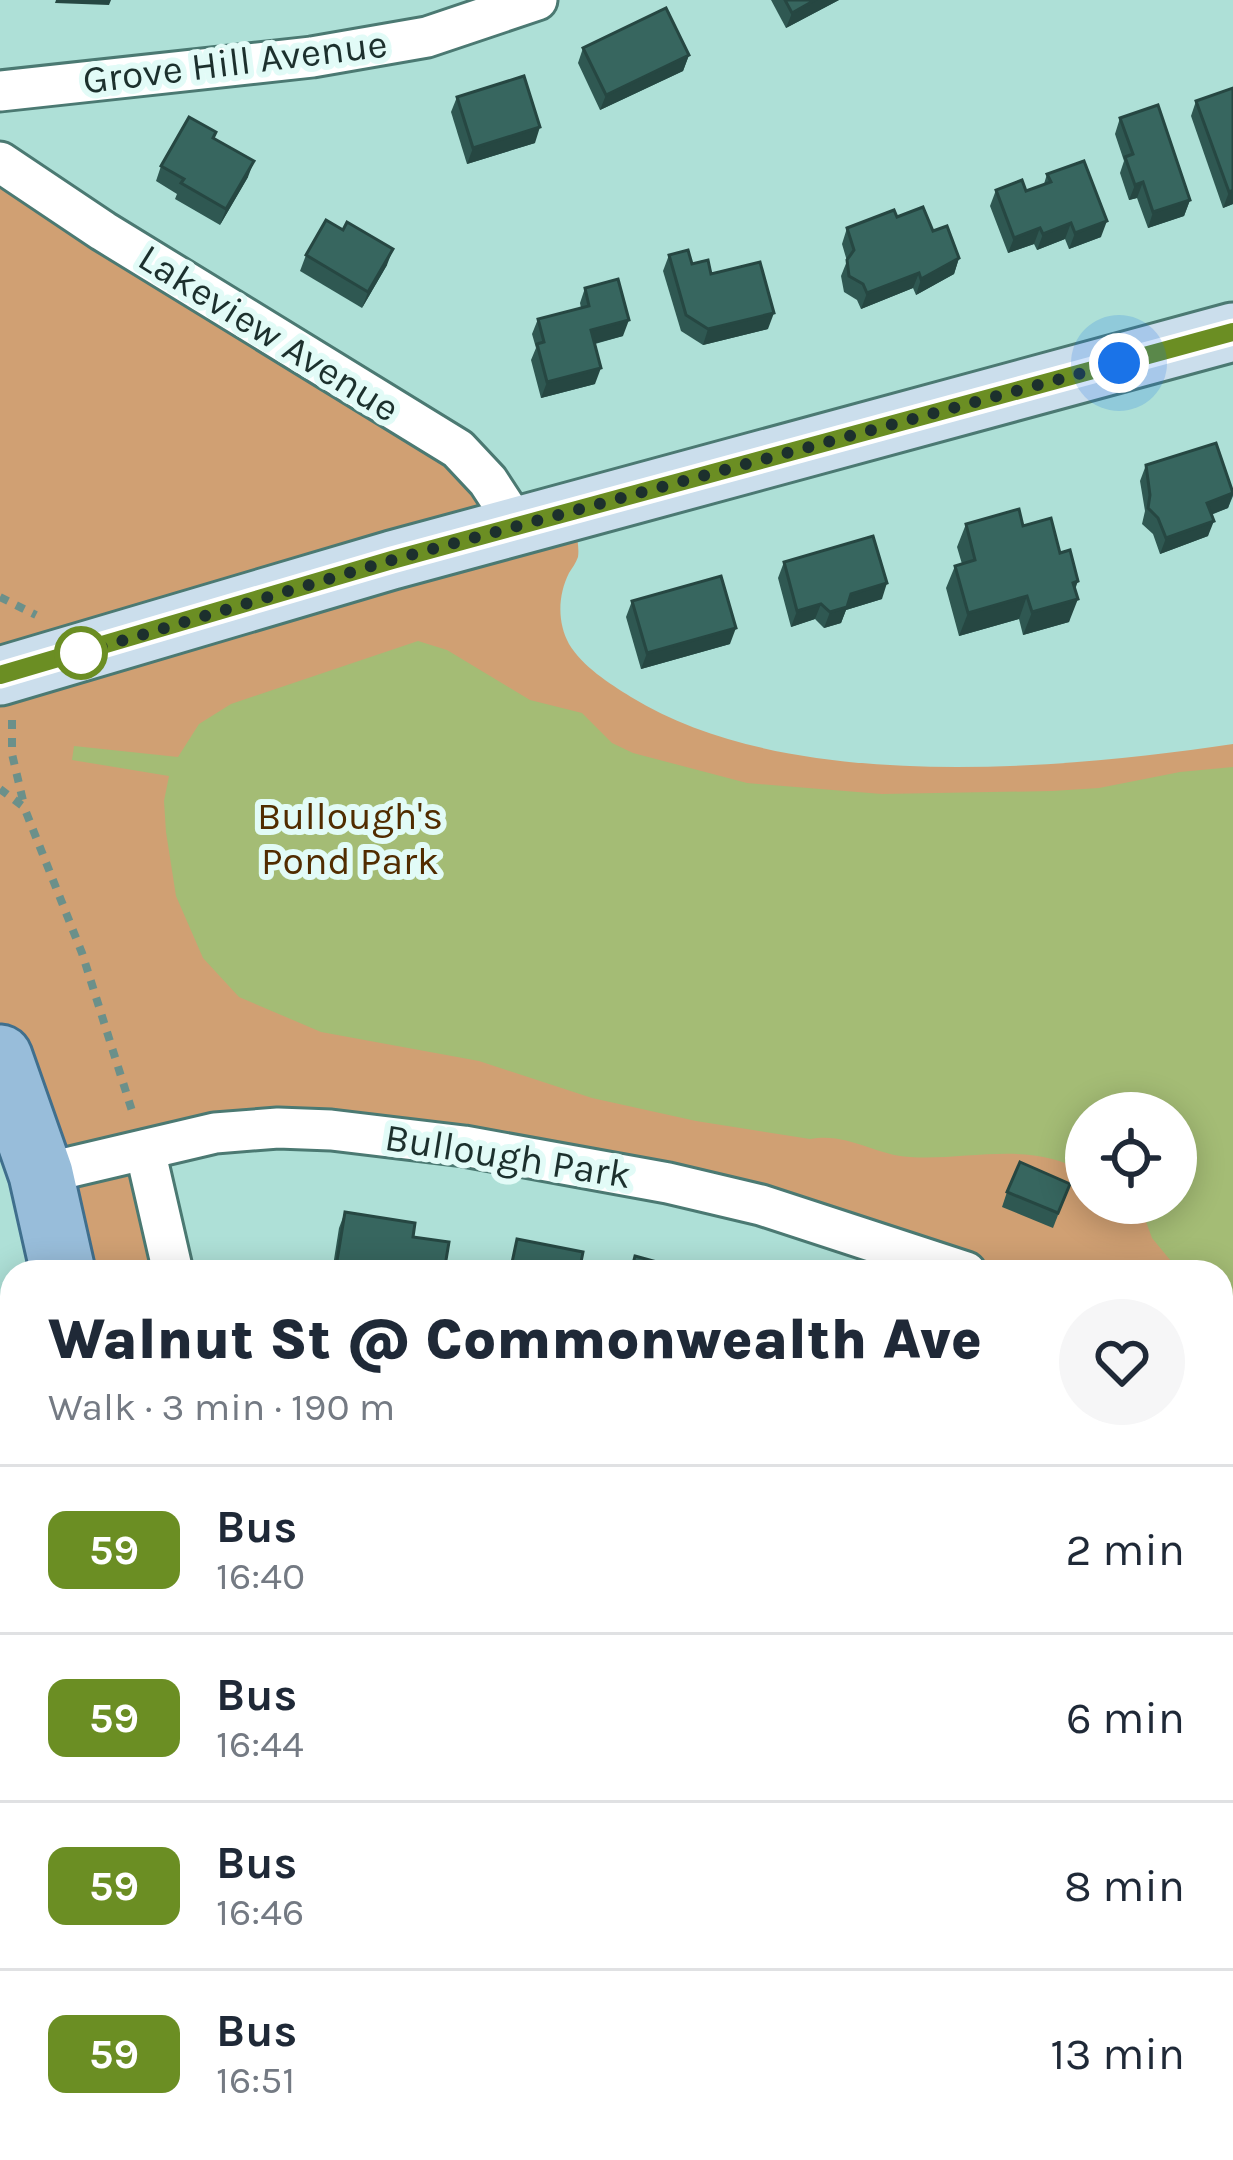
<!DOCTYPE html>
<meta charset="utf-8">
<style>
body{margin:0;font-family:Karla,sans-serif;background:#f6f6f7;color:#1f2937;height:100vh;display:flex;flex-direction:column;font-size:45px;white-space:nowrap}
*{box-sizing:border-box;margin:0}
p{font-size:39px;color:#747a83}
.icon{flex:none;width:66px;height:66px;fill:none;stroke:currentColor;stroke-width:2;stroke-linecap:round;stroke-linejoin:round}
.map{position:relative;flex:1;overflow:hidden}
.details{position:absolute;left:0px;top:1260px;width:1233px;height:900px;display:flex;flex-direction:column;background:#fff;border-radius:36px 36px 0 0;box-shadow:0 6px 30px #0003}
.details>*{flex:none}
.badge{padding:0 24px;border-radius:18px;font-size:42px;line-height:78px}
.controls{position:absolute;left:1065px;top:1092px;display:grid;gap:24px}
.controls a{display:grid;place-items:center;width:132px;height:132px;border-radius:50%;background:#fff;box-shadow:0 6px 30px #0003;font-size:60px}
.you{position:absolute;width:60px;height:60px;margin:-30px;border:9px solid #fff;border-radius:50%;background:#1a73e8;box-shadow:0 0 0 18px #1a73e833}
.map>.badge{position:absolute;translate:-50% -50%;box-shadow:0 0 0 6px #fff}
.round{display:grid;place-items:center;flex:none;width:126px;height:126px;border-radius:63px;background:#f6f6f7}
.head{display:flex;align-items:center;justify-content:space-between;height:204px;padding:0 48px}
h1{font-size:57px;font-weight:800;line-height:90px}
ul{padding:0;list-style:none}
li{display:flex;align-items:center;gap:36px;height:168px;padding:0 48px;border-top:3px solid #e0e1e3}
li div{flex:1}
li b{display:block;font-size:45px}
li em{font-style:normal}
li .badge{min-width:132px;font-weight:700;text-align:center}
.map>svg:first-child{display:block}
</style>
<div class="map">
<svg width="1233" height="2160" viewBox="0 0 1233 2160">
<rect width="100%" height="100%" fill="#aee0d7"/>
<g fill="#d0a073" fill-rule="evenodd">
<path d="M0,162L458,449L518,526L572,512C574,525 580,544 578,557C576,563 572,568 569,573C558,595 557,622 569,644C583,667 609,683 631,697C788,794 1057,770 1233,744V1377L1221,1373V1272H966L761,1205L331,1130L145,1150L173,1272H63L0,1057ZM1086,1113H1176V1203H1086Z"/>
<path d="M118,2148H225L224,2160H118Z"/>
</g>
<path fill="#a4bc75" d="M418,641L447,650L530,700L582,713L612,743L633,753L747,783L882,794L1052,791L1099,788L1180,772L1233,767V1301L1221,1298V1272H1180L1152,1238L1144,1216L1128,1203H1176V1113H1086V1174C1034,1139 968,1161 910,1157C874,1155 848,1132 810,1139L696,1121L592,1098L479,1061L321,1032L239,997L203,958L176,896L166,832L164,801L169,776L72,760L74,746L178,757L199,724L231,704Z"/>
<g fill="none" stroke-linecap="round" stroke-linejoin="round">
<g stroke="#4b7972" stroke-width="45">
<g id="minor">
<path d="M0,91L312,57L427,37L537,0"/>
<path d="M0,162L103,231L458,449L488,481L518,527"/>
<path d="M145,1150L173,1272"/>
<path d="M41,1174L215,1133L278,1128L331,1130L464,1146L668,1183L761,1205L966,1272"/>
<path d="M1221,1373L1233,1377"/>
<path d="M1221,2101L1233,2118"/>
<path d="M224,2160L225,2148"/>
<path d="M718,2160V2148"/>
</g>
</g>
<g stroke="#4b7972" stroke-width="63">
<path id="secondary" d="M0,676L392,560L1233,332"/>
</g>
<g stroke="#406f8d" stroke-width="69">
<g id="primary">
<path d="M0,1057L41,1174L63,1272"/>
<path d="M118,2160V2148"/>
</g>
</g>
<g stroke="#6b908a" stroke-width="8" stroke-dasharray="9 9" stroke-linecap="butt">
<path d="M0,597L36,615"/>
<path d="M12,720V754L24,805"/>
<path d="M0,789L24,807L82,953L133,1114"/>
</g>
<use href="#minor" stroke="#fff" stroke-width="39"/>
<use href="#secondary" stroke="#cbdeec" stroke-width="57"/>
<use href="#primary" stroke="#98bdda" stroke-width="63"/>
</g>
<g fill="#2f5852">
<path d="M771,0H839L786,28Z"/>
<path d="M583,48L689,55L683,71L600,110L578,63Z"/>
<path d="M1233,88V204L1223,208L1191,116L1196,101Z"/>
<path d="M457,97L535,143L467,164L451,112Z"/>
<path d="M1120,118L1190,200L1184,216L1148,228L1137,198L1129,200L1120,173L1124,161L1115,134Z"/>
<path d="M214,138L248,177L220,225L175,199L177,194L156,181L161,166Z"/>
<path d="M1047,174L1101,237L1069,249L1065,239L1037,250L1034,244L1008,253L990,206L996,190L1026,191L1044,184Z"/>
<path d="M897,217L933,231L959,258L954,274L916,295L913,288L861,309L857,300L844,292L841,276L847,261L842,244L847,228Z"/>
<path d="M306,255L387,265L362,308L300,271Z"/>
<path d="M669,255L692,264L711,274L768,329L703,345L681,331L663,271Z"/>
<path d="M585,288L623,336L595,344V384L541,398L531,360L536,348L532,334L538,319L581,308L580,303Z"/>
<path d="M1146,465L1233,490V496L1228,508L1211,515L1208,536L1160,554L1153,534L1142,524L1145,511L1140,481Z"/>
<path d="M966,524L1023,526L1060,553L1075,590L1069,622L1023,635L1019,619L959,636L946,588L955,566L962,564L957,547Z"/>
<path d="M784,562L882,599L846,610L841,623L824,628L815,619L791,627L778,578Z"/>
<path d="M632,601L730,644L641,669L626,617Z"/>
<path d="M1070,1184L1053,1228L1002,1207L1007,1192Z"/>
<path d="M345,1212L413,1237L444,1272H332L339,1228Z"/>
<path d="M1061,2148H1145L1111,2160H1065Z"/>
</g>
<g fill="#264742">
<path d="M56,0H111L109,5L55,3Z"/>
<path d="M815,0H839L786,28L792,13Z"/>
<path d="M689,55L683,71L600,110L606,95Z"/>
<path d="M540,127L535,143L467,164L473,148Z"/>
<path d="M254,161L248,177L220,225L226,209Z"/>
<path d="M1143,182L1137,198L1129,200L1135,185Z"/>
<path d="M1233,190V204L1223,208L1229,192Z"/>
<path d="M1190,200L1184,216L1148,228L1153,212Z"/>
<path d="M1107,221L1101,237L1069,249L1075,233Z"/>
<path d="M1071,223L1065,239L1037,250L1043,234Z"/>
<path d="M1040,228L1034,244L1008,253L1014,238Z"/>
<path d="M393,249L387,265L362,308L368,292Z"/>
<path d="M959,258L954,274L916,295L921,279Z"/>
<path d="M919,273L913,288L861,309L867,293Z"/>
<path d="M774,313L768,329L703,345L708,329Z"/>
<path d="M629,320L623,336L585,346L591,330Z"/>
<path d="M601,368L595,384L541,398L547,382Z"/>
<path d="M1233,493L1228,508L1201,518L1207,503Z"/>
<path d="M1214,521L1208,536L1160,554L1166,538Z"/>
<path d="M1078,581L1071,601L1078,599L1069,622L1023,635L1032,612L1073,583Z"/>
<path d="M887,583L882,599L846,610L841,623L824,628L830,612L851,594Z"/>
<path d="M1027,596L1019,619L959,636L968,613Z"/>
<path d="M821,604L815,619L791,627L797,611Z"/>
<path d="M736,628L730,644L641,669L647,653Z"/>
<path d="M1233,1906V1918L1221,1927V1915Z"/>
<path d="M581,2148H634L633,2150Z"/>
<path d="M1105,2148H1145L1111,2160H1074L1075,2158Z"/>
<path d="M483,2149H529L525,2160H479Z"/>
</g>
<g fill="#37665f" stroke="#264742" stroke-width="3">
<path d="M785,0H815L792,13Z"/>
<path d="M666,8L689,55L606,95L583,48Z"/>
<path d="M524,76L540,127L473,148L457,97Z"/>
<path d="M1233,88V190L1229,192L1196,101Z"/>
<path d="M1158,105L1190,200L1153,212L1143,182L1135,185L1125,157L1133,154L1120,118Z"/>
<path d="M189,117L216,132L213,138L254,161L226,209L181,183L184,179L161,166Z"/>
<path d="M1084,161L1107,221L1075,233L1071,223L1043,234L1040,228L1014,238L996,190L1022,180L1026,191L1051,182L1047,174Z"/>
<path d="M923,207L933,231L947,226L959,258L921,279L919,273L867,293L863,284L849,276L847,260L854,250L847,228L894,210L897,217Z"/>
<path d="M326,220L343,230L347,222L393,249L368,292L306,255Z"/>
<path d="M688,250L692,264L708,260L711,274L760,262L774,313L708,329L686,315L669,255Z"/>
<path d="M618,279L629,320L591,330L601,368L547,382L537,344L544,342L538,319L589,306L585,288Z"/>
<path d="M1216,443L1233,493L1207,503L1214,521L1166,538L1158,518L1148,508L1150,495L1146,465Z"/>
<path d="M1019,509L1023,526L1051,518L1060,553L1070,550L1078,581L1073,583L1078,599L1032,612L1027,596L968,613L955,566L975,560L966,524Z"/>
<path d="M873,536L887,583L851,594L847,607L830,612L821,604L797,611L784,562Z"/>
<path d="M721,576L736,628L647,653L632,601Z"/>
<path d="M1020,1162L1070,1184L1058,1213L1007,1192Z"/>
<path d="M345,1212L415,1223L413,1237L449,1242L444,1272H370L336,1267Z"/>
<path d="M517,1239L583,1252L579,1272H510Z"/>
<path d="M635,1256L693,1272H631Z"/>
<path d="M1221,1827L1233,1844V1906L1221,1915Z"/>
<path d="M430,2148H458L457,2160L429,2159Z"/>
<rect x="483" y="2148" width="46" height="1"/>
<path d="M906,2148H977L981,2160H892L890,2153Z"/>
<path d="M1072,2148H1105L1075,2158Z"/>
</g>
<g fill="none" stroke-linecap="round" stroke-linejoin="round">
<g stroke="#fff" stroke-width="27">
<path id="line" d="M0,675L392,560L1233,332"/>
</g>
<use href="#line" stroke="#6b8e23" stroke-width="18"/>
<path stroke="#1c302d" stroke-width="12" stroke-dasharray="0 21.6" d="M81,653L392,560L1119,363"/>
</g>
<circle fill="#fff" stroke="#6b8e23" stroke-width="6" cx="81" cy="653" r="24"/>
<g text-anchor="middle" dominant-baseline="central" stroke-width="12" stroke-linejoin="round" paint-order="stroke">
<g font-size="39" fill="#1c302d" stroke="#e2fbf7">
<text transform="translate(235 62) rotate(-7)">Grove Hill Avenue</text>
<text transform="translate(269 333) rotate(32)">Lakeview Avenue</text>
<text transform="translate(508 1156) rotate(9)">Bullough Park</text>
</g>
<g font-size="39" fill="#512c00" stroke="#e2fbf7">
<text x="350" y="816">Bullough's<tspan x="350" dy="45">Pond Park</tspan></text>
</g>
</g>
</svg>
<div class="controls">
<a><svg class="icon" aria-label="locate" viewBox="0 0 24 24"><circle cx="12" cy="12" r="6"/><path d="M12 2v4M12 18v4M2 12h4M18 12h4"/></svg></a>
</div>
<div class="you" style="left:1119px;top:363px"></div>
<section class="details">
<div class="head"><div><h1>Walnut St @ Commonwealth Ave</h1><p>Walk · 3 min · 190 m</p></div><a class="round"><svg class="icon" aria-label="heart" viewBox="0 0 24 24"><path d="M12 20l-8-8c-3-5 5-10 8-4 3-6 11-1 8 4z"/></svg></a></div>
<ul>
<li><span class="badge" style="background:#6b8e23;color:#fff">59</span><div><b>Bus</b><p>16:40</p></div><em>2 min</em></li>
<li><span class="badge" style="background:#6b8e23;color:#fff">59</span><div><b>Bus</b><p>16:44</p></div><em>6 min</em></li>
<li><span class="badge" style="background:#6b8e23;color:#fff">59</span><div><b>Bus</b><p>16:46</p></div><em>8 min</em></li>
<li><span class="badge" style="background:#6b8e23;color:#fff">59</span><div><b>Bus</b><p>16:51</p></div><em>13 min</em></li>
</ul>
</section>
</div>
